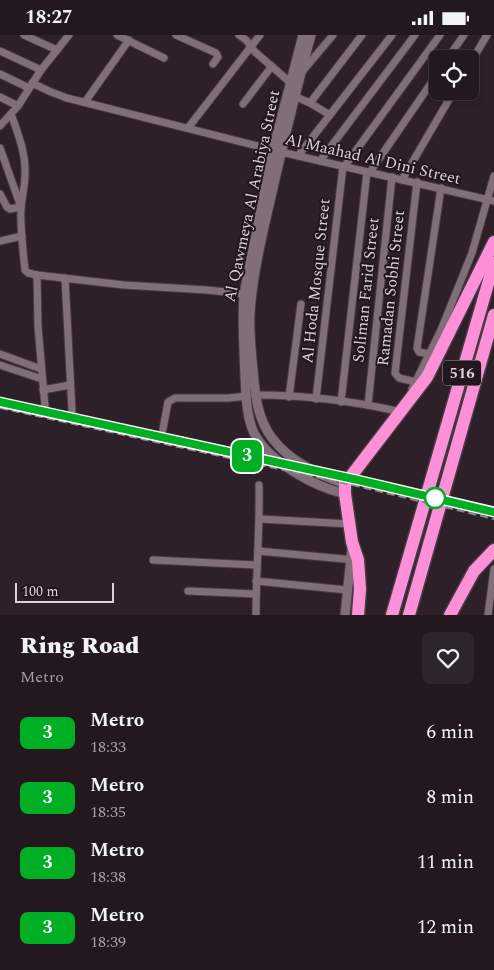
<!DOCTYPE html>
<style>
body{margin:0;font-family:Spectral,serif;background:#2e252b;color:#f1f3f6;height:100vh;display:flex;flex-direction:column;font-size:19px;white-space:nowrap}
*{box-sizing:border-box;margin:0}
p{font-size:16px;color:#a2a0a4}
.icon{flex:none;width:28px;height:28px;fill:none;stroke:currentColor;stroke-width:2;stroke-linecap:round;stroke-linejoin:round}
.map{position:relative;height:580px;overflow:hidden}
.side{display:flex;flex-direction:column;background:#22181e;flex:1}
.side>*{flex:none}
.badge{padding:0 10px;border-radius:8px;font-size:18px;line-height:32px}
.controls{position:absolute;left:429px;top:15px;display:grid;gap:10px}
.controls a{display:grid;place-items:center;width:50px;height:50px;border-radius:8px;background:#22181e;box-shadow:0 2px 8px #0003,0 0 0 1px #3f373c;font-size:25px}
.scale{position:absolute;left:15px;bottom:12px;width:99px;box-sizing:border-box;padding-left:5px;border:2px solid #dbd2d7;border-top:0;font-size:14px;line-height:18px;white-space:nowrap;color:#dbd2d7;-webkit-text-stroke:4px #23161e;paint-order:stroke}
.map>.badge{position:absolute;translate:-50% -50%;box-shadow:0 0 0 2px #fff}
.round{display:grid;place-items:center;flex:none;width:52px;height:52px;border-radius:8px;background:#2e252b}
.summary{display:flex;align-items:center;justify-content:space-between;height:85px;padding:0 20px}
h1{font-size:24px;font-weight:800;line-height:38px}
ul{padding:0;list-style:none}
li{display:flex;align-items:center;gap:15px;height:65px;padding:0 20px}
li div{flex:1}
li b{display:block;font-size:19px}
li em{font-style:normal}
li .badge{min-width:55px;font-weight:700;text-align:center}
.status{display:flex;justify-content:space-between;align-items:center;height:35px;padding:0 25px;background:#22181e;direction:ltr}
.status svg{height:14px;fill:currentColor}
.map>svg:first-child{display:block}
</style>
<div class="status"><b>18:27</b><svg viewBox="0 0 49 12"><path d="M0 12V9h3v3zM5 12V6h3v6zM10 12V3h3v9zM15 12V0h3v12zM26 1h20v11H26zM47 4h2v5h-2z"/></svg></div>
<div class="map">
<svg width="494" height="580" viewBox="0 0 494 580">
<rect width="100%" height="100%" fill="#2d2028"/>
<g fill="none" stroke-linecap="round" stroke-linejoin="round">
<g stroke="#483d44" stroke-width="9">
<g id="minor">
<path d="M24,0L57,15"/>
<path d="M117,0L164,23"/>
<path d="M176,0L216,18L218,22L213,29"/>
<path d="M239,0L246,5L255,17L292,49"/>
<path d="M0,16L41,35"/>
<path d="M447,24L464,0"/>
<path d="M470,29L487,0"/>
<path d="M301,38L333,0"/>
<path d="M0,39L29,53"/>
<path d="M32,48L51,57L67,63L281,117L494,166"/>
<path d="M294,61L310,68L362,0"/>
<path d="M0,62L18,71"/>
<path d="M85,67L129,5"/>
<path d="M310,68L330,80"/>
<path d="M243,69L272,31"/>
<path d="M11,79C18,98 26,119 25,139C25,151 22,162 21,173C20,194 23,215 25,235L28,238L37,240L124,250L207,255L244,259"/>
<path d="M0,91L18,71L41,35L69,0"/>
<path d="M188,93L260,0"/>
<path d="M0,113L21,172L10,174L7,172L0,159"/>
<path d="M298,121L392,0"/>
<path d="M320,126L415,0"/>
<path d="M344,132L440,0"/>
<path d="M370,137L438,38"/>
<path d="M402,145L454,56"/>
<path d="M0,206L22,201"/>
<path d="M37,240L38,292L45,371"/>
<path d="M65,243L72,376"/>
<path d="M0,319L41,334"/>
<path d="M429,319L419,317L417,313L441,153"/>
<path d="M0,330L42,344"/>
<path d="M416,347L399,343L395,338L417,147"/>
<path d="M412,354L441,295L472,218L494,141"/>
<path d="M43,355L70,350"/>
<path d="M255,360C303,360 354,366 401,377"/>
<path d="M289,362L301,269"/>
<path d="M316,364L343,131"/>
<path d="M341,367L367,137"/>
<path d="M368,370L392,142"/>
<path d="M163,394L168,367L175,363H229L247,361"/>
<path d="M260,484L350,489"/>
<path d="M258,516L355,525"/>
<path d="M153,525L257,530"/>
<path d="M256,546L347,555"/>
<path d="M188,556L256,559"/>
<path d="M256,580C256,536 260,493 259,450"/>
<path d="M488,580L494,534"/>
</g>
</g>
<g stroke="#483d44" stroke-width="11">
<g id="tertiary">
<path d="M303,0L273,115L244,259C242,286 244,314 245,341C246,359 246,381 254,398C269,427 313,451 345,459"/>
<path d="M311,0C298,47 287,93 276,140C266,185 253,232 250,278C249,297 251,316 253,335C255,359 257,383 272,403C290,427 318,439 345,449"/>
<path d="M345,580L352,513"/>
</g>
</g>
<g stroke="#483d44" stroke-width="15">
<g id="motorway">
<path d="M358,580L360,554L358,525L352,507L345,459V449L427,342L494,207"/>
<path d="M392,580L494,228"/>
<path d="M409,580L494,280"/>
<path d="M450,580L474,536L494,515"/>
</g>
</g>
<use href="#minor" stroke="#806f79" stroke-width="7"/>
<use href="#tertiary" stroke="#806f79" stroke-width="9"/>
<use href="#motorway" stroke="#fe90d8" stroke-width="12"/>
<path stroke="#90868c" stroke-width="2" stroke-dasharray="8 4" stroke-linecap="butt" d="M0,373L357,451L494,484"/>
</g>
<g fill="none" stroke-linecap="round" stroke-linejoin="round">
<g stroke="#fff" stroke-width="11">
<path id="line" d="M0,367L358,445L494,477"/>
</g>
<use href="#line" stroke="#00af23" stroke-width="8"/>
</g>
<circle fill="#fff" stroke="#00af23" stroke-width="2.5" cx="435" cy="463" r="10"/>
<g text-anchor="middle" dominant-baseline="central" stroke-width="4" stroke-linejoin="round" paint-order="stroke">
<rect fill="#23161e" stroke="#a49aa0" stroke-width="1" x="443" y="325.5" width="38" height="25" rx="4"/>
<g font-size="15" font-weight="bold" fill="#dbd2d7">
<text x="462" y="338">516</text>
</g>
<g font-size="16" fill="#dbd2d7" stroke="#23161e">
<text transform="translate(373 124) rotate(13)">Al Maahad Al Dini Street</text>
<text transform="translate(252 161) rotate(-78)">Al Qawmeya Al Arabiya Street</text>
<text transform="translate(316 246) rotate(-84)">Al Hoda Mosque Street</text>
<text transform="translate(391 253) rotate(-84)">Ramadan Sobhi Street</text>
<text transform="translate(366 255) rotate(-84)">Soliman Farid Street</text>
</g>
</g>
</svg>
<div class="controls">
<a><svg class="icon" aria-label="locate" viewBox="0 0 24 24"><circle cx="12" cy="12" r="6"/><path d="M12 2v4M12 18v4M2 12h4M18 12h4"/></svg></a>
</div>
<div class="scale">100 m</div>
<b class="badge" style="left:247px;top:421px;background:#00af23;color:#fff">3</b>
</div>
<section class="side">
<div class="summary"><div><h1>Ring Road</h1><p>Metro</p></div><a class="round"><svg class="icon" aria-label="heart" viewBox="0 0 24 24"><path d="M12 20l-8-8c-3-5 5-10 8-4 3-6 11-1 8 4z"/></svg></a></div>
<ul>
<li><span class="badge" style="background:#00af23;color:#fff">3</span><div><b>Metro</b><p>18:33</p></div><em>6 min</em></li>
<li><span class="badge" style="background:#00af23;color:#fff">3</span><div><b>Metro</b><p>18:35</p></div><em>8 min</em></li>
<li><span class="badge" style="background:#00af23;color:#fff">3</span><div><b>Metro</b><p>18:38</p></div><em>11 min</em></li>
<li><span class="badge" style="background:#00af23;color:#fff">3</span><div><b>Metro</b><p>18:39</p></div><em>12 min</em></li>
</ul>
</section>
